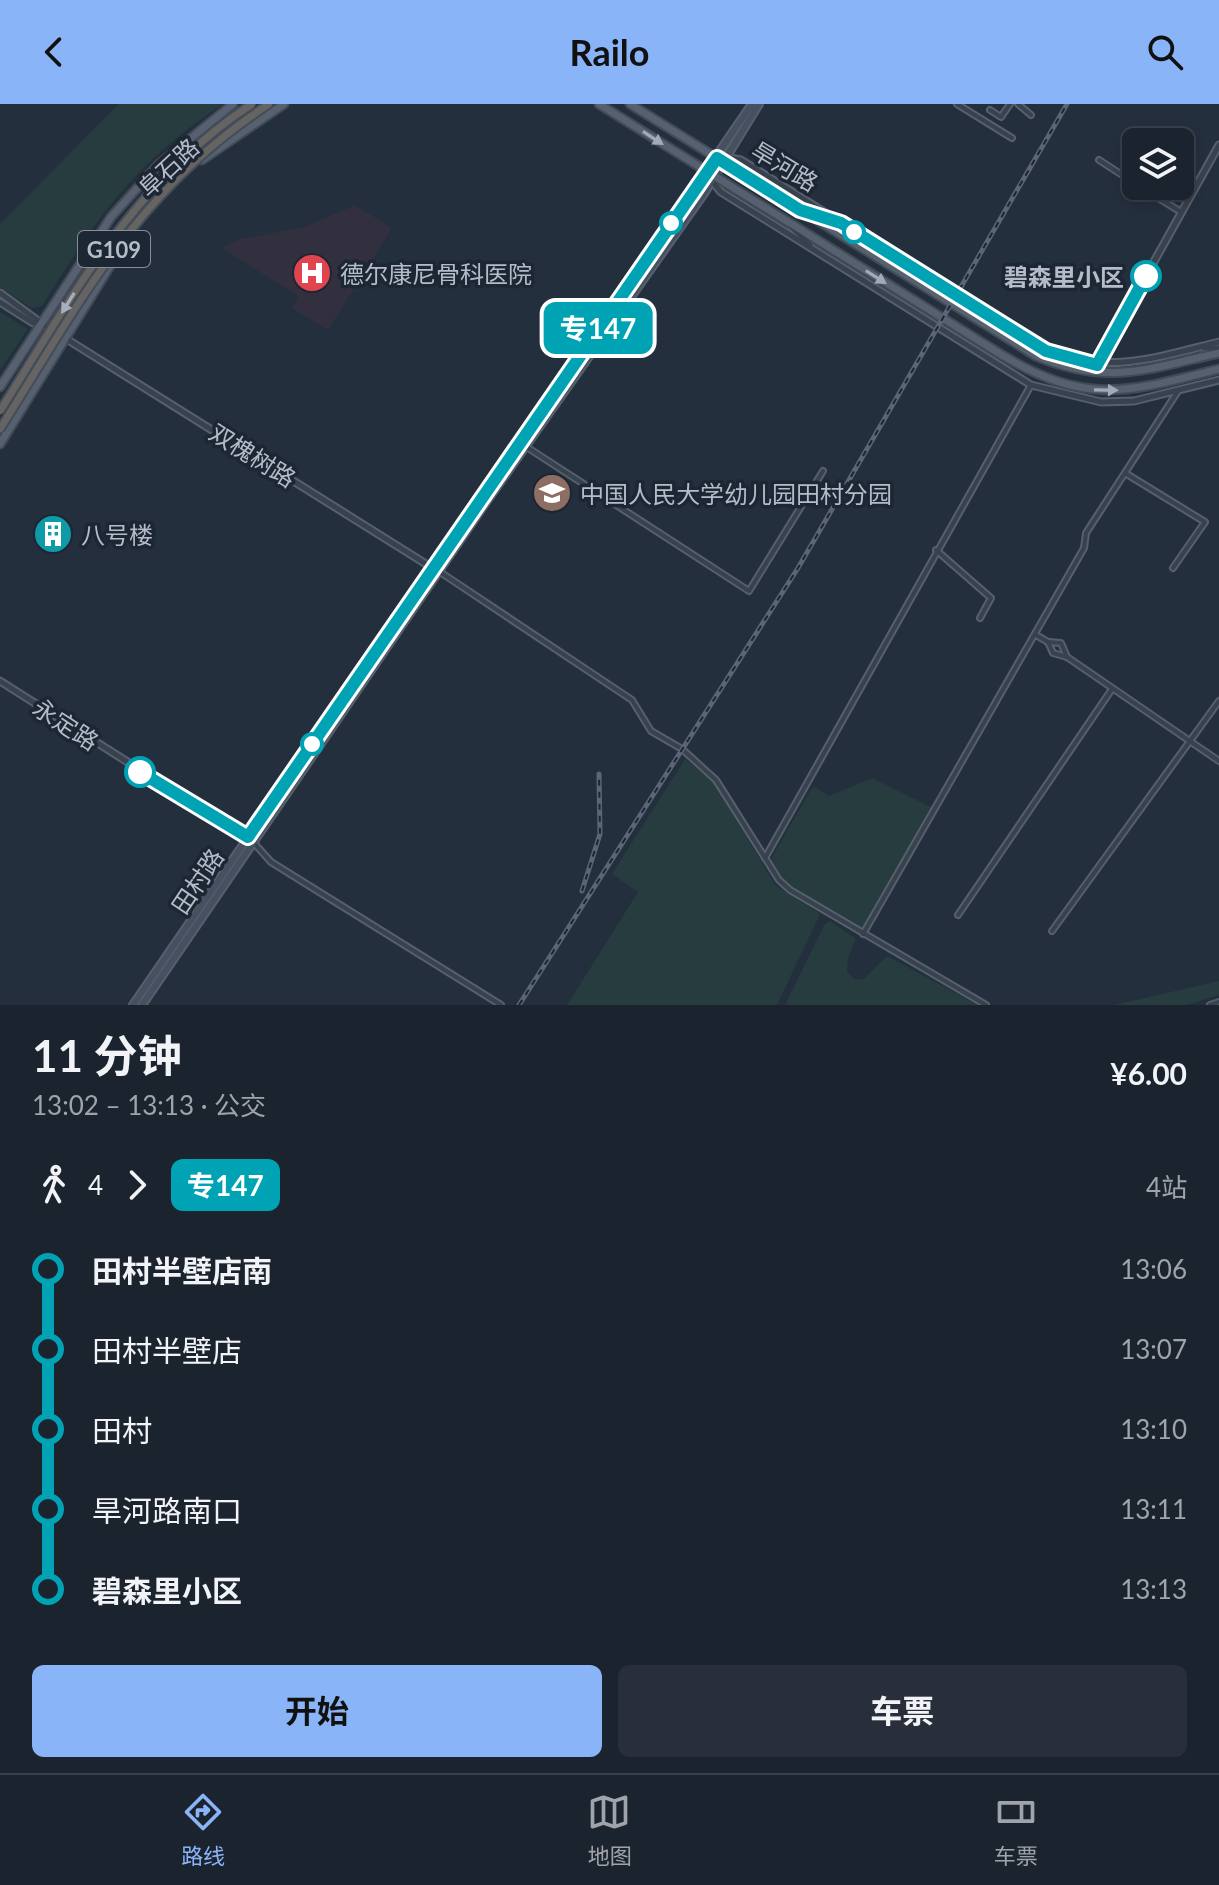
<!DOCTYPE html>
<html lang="zh">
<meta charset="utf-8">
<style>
body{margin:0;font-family:Lato,"Noto Sans SC",sans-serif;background:#282f3a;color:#f1f3f6;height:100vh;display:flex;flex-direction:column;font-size:30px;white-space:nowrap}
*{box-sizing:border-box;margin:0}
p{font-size:26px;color:#a0a4aa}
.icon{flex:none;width:44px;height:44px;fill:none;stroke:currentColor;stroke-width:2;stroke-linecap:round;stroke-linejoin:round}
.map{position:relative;height:901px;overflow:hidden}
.panel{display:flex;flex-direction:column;background:#1b232e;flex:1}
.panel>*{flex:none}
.badge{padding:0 16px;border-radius:12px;font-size:28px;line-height:52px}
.tools{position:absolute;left:1122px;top:24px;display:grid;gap:16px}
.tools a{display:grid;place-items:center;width:72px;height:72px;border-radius:12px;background:#1b232e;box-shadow:0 4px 12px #0003,0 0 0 2px #39404a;font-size:40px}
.map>.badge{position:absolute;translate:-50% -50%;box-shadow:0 0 0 4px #fff}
.legs{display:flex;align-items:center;gap:12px;height:88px;padding:0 32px;font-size:26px}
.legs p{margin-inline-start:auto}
.summary{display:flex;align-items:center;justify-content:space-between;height:136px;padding:0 32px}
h1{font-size:44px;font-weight:700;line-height:60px}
.button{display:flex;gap:16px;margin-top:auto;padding:16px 32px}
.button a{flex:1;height:92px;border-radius:12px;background:#8ab4f8;color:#111;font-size:32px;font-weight:700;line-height:92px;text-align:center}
.button a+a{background:#282f3a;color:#f1f3f6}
ul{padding:0 32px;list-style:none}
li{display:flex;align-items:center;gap:28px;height:80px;font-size:30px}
li i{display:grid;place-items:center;width:12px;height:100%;margin:0 10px;background:currentColor}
li i::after{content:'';width:20px;height:20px;margin:-10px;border:6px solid;border-radius:50%;background:#1b232e}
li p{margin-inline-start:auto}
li:first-child i{background:linear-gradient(#0000 50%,currentColor 0)}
li:last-child i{background:linear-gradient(currentColor 50%,#0000 0)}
header{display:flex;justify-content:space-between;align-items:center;height:104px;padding:0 32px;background:#8ab4f8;color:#111;font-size:36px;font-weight:700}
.tabs{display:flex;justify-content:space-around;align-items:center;height:112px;border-top:2px solid #39404a;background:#1b232e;font-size:22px;color:#a0a4aa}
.tabs a{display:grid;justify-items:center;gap:4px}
.tabs .active{color:#8ab4f8}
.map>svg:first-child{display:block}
</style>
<header><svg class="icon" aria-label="back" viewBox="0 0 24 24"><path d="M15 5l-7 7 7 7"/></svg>Railo<svg class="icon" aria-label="search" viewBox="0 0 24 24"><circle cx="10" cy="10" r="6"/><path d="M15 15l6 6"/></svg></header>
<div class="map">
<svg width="1219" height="901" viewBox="0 0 1219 901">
<rect width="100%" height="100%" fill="#242f3e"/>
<path fill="#32303f" d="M355,101L392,124L328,226L292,204L298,192L222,144L240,135L305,123Z"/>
<g fill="#263c3f">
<path d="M119,0H223C133,60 98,112 42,202L32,204L0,183V120Z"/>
<path d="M0,208L28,225L0,266Z"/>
<path d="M685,655L714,679L775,781L820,810L777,901H567L638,788L612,770Z"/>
<path d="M872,674L933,704L863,826L786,779L771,755L813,682L829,692Z"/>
<path d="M830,817L856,835L848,854L847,868L855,875H864L887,852L978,901H785L825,820Z"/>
<path d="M1219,877V891L1187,901H1114Z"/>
</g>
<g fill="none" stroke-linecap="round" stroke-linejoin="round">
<g stroke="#565f6c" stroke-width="8">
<g id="minor">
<path d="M957,0L1012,34"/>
<path d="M1018,0L1031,11"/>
<path d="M990,6L1001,13L1010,0"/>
<path d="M1099,56L1136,80"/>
<path d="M1139,82L1181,108"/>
<path d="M525,342L749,487L823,367"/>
<path d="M1125,369L1205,418L1173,464"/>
<path d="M936,446L991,494L980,514"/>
<path d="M440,468L632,596L651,627L682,645L716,676L779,776L790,786L986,901"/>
<path d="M1036,531L1048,538L1053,549L1067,553L1219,657"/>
<path d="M1048,538L1061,539L1067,553"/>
<path d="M254,739L271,758L501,901"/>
<path d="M765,754L1031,281"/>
<path d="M958,811L1112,585"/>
<path d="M1052,827L1219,597"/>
<path d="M863,830L1084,444L1086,429L1178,287"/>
<path d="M1210,901L1219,898"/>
</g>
</g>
<g stroke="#565f6c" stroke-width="9">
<g id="tertiary">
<path d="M724,53L741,56L1046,247C1111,270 1155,254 1219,238"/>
<path d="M711,76L721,88L1031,281L1101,298L1134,297L1219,276"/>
<path d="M812,110L833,117"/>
<path d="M792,123L810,141"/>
<path d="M0,189L41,219L434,465"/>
<path d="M0,198L33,219H40"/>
<path d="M1204,244H1219"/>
<path d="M1097,260L1219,41"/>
<path d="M0,577L249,735"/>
</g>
</g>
<g stroke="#565f6c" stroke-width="10">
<g id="secondary">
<path d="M133,901L752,0"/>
<path d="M142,901L484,401L705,88L759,0"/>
</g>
</g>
<g stroke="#414a57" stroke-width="11">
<g id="primary">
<path d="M599,0L1002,251C1088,302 1128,288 1219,265"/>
<path d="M630,0L1036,252C1107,282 1148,265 1219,249"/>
<path d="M202,56L284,0"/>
<path d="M0,283L111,113L158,61L233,0"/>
<path d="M0,340L123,141"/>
</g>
</g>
<use href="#minor" stroke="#38414e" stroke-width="4"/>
<use href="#tertiary" stroke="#38414e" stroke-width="5"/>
<use href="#secondary" stroke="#465061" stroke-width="6"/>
<use href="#primary" stroke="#56606e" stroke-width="7"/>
<g stroke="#5a6575" stroke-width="5">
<g id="rail">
<path d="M582,787L600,730L599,670"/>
<path d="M519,901L798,464L1067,0"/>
</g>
</g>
<use href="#rail" stroke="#1d2633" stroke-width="2" stroke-dasharray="6" stroke-linecap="butt"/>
<g stroke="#434c59" stroke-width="11" stroke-linecap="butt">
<g id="trunk-bridge">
<path d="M0,307C73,191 134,77 252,0"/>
<path d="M0,325C81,196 137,86 269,0"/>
</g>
</g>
<use href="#trunk-bridge" stroke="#656462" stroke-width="7"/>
</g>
<defs><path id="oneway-solid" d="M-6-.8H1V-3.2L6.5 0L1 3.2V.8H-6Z" transform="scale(2)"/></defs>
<g fill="#a1aab7">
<use href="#oneway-solid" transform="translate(653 34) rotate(33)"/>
<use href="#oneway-solid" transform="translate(876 173) rotate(32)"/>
<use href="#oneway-solid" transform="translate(1106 286) rotate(1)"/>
</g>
<use fill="#a8afba" href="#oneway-solid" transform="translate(68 199) rotate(122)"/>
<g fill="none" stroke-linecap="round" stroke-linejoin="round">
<g stroke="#fff" stroke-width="18">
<path id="line-1" d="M140,668L248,733L717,54L800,106L841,119L1046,247L1097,261L1146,172"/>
</g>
<use href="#line-1" stroke="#00a3b4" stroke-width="12"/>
</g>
<defs>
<g id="hospital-disc" transform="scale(2)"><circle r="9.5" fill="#e0444e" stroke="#1d2633"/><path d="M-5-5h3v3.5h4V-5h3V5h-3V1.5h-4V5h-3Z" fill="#fff"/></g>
<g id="school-disc" transform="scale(2)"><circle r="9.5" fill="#8d6e63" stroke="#1d2633"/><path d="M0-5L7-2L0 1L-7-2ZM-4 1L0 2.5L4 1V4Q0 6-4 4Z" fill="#fff"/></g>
<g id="building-disc" transform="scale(2)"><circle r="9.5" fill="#0f9aa8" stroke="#1d2633"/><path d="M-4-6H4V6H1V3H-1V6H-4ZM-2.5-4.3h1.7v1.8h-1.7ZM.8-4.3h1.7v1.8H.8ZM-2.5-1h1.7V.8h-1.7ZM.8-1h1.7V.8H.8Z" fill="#fff"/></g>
</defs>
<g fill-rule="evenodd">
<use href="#hospital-disc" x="312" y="169"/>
<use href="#school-disc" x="552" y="389"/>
<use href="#building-disc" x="53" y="430"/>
</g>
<g fill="#fff" stroke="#00a3b4" stroke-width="4">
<circle cx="671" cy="119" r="10"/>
<circle cx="854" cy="128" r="10"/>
<circle cx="1146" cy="172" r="14"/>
<circle cx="312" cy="640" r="10"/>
<circle cx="140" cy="668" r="14"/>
</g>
<g text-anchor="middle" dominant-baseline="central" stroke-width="7" stroke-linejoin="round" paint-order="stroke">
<rect fill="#1d2633" stroke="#878f9c" stroke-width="2" x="78" y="127" width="72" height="36" rx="6"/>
<g font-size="22" font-weight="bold" fill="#b4bcc9">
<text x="114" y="145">G109</text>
</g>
<g font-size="24" fill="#b4bcc9" stroke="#1d2633">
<text transform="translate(785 62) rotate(31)">旱河路</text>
<text transform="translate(168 63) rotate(-43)">阜石路</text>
<text transform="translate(253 351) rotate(32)">双槐树路</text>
<text transform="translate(66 620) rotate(33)">永定路</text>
<text transform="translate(197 777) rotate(-56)">田村路</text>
</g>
<g font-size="24" fill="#b4bcc9" stroke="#1d2633" text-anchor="start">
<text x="340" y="169">德尔康尼骨科医院</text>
<text x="580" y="389">中国人民大学幼儿园田村分园</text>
<text x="81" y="430">八号楼</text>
</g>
<g font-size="24" font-weight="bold" fill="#b4bcc9" stroke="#1d2633" text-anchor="end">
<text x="1124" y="172">碧森里小区</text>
</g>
</g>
</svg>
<div class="tools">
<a><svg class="icon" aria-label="layers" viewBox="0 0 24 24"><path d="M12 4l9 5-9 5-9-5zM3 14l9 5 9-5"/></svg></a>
</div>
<b class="badge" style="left:598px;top:224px;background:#00a3b4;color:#fff">专147</b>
</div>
<section class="panel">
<div class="summary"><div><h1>11 分钟</h1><p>13:02 – 13:13 · 公交</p></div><b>¥6.00</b></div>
<div class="legs"><svg class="icon" aria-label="walk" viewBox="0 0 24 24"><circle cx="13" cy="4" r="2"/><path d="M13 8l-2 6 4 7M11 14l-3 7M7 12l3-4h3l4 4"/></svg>4<svg class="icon" aria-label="forward" viewBox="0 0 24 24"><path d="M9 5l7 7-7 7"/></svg><b class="badge" style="background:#00a3b4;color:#fff">专147</b><p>4站</p></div>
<ul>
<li><i style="color:#00a3b4"></i><b>田村半壁店南</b><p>13:06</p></li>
<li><i style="color:#00a3b4"></i><span>田村半壁店</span><p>13:07</p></li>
<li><i style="color:#00a3b4"></i><span>田村</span><p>13:10</p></li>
<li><i style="color:#00a3b4"></i><span>旱河路南口</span><p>13:11</p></li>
<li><i style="color:#00a3b4"></i><b>碧森里小区</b><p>13:13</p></li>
</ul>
<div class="button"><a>开始</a><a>车票</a></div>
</section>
<nav class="tabs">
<a class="active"><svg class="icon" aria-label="directions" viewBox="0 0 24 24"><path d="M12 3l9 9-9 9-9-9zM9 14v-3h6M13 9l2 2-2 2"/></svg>路线</a>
<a><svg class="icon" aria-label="map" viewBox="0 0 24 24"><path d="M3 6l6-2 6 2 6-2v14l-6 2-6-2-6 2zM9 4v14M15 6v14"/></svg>地图</a>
<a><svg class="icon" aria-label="tickets" viewBox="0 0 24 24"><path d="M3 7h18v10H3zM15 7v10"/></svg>车票</a>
</nav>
